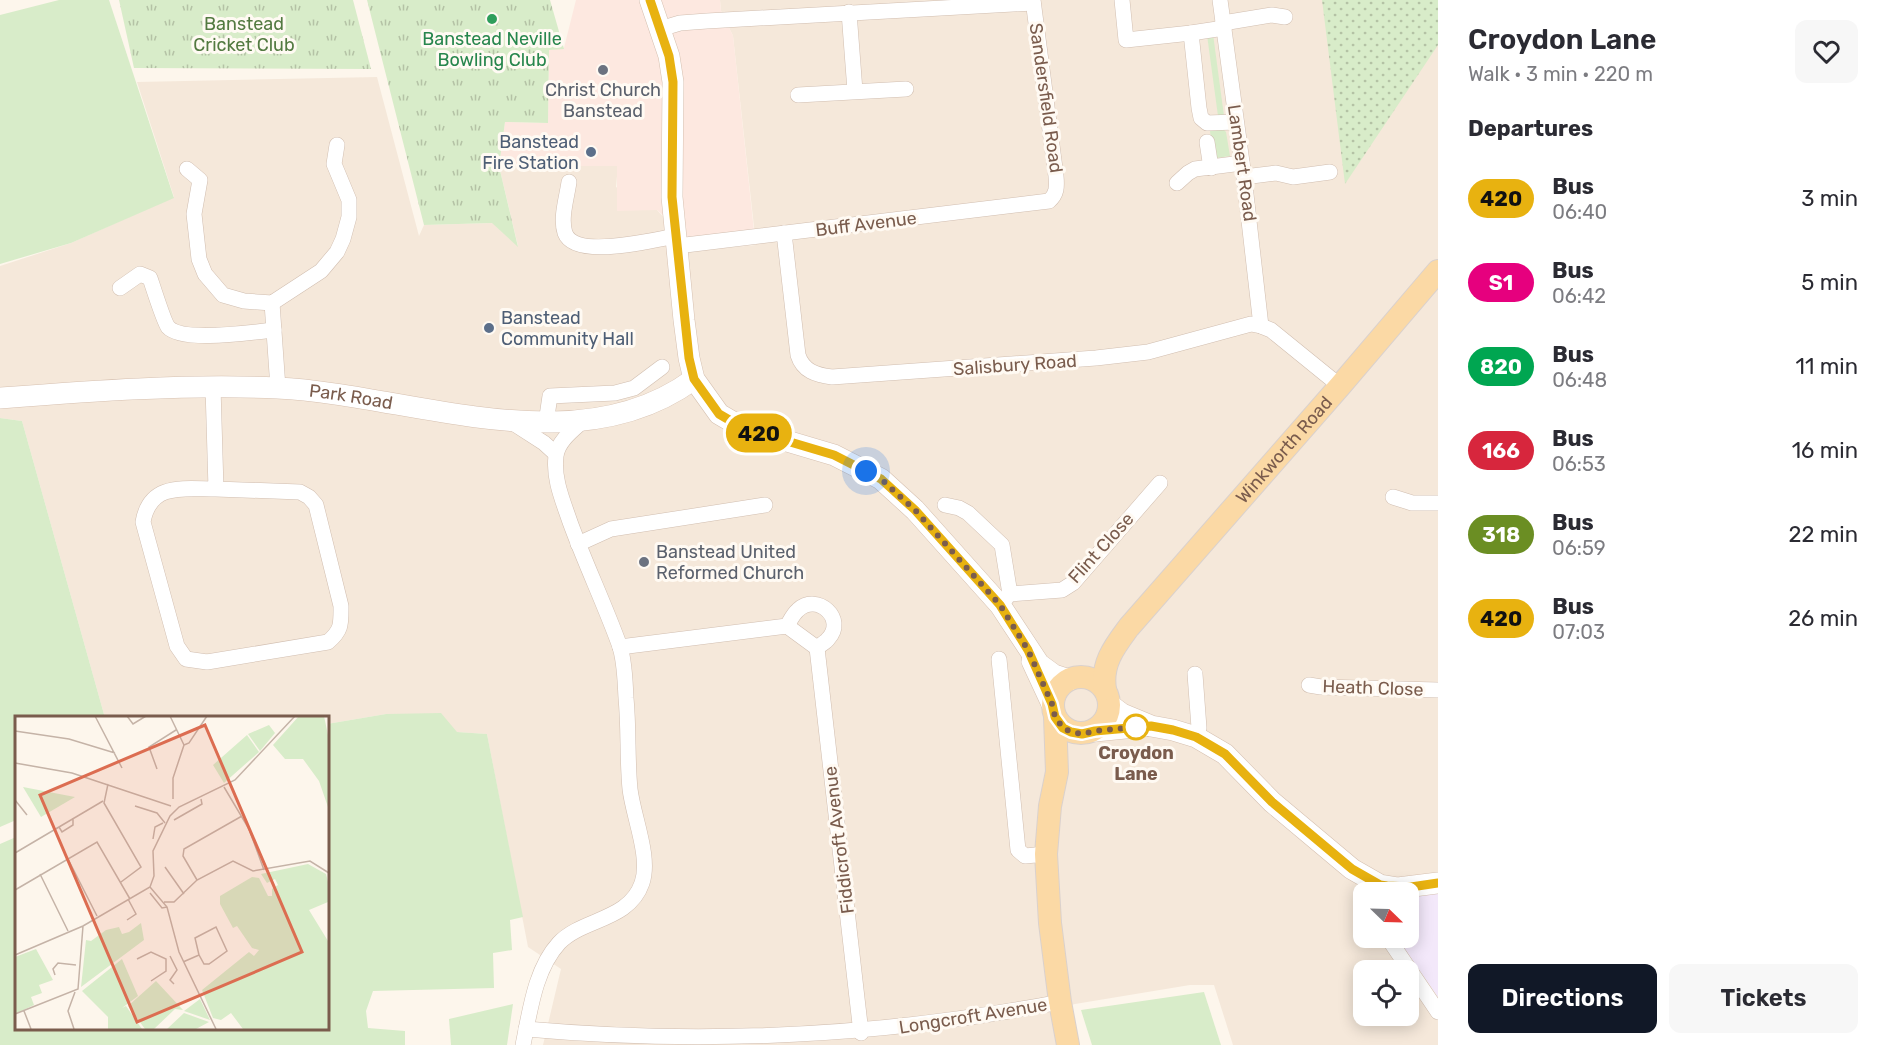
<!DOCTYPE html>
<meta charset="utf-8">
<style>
body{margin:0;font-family:Rubik,sans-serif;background:#f7f7f7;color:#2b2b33;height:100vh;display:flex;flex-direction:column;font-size:22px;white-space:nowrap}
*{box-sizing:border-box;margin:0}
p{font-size:20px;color:#7c7c81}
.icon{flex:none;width:33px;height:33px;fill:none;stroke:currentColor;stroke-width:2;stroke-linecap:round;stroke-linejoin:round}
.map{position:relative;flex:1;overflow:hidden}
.sheet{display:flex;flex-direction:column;background:#fff;width:450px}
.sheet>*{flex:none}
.badge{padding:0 12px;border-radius:20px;font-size:21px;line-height:39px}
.needle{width:39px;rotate:113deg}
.tools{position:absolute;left:1353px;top:882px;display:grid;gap:12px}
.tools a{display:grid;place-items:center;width:66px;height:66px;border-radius:12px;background:#fff;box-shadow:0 3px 15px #0003;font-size:30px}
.you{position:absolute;width:30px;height:30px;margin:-15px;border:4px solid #fff;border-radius:50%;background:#1a73e8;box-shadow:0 0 0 9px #1a73e833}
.map>.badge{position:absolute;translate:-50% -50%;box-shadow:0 0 0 3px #fff}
h2{padding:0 30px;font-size:22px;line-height:54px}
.round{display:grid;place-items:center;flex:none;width:63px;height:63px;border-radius:12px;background:#f7f7f7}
.overview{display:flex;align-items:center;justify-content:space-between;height:102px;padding:0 30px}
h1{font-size:28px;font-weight:600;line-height:45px}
.cta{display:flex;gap:12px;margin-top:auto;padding:12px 30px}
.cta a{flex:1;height:69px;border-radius:12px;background:#111827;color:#fff;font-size:24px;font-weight:600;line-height:69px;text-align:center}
.cta a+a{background:#f7f7f7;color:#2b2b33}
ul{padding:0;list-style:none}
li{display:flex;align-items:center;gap:18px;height:84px;padding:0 30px}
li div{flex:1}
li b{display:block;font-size:22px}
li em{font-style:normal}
li .badge{min-width:66px;font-weight:700;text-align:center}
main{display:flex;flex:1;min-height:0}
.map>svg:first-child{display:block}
</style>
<main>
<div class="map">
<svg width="1438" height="1045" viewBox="0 0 1438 1045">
<defs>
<pattern id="park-tufts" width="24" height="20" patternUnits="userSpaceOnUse" patternTransform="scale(1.5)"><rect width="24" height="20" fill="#d8ecc9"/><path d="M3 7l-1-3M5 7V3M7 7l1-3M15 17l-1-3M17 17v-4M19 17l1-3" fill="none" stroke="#b4c2a5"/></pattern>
<pattern id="garden-dots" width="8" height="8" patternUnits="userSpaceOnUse" patternTransform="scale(1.5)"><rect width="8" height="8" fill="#d8ecc9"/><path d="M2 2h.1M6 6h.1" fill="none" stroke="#b4c2a5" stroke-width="1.8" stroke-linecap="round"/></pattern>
</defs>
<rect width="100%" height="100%" fill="#fdf6ec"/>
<path fill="#f5e8da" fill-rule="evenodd" d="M720,0H1438V1045H1233L1214,985H1190L1075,1004L1052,1010L1060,1045H543L561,969L528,947L487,734L457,732L386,714L327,724V718H105L22,421L0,418V266L71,243L174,197L137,82L377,77L419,236L424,225L493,223L518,246L499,166H618L616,187L657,210L694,251L756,245L733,36L721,11ZM1364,892H1408V938H1364ZM1364,970H1408V1016H1364Z"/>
<path fill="#fde8e0" d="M576,0H720L721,11L733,36L754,231L689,238L657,210L617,211V166H499L505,122L548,123L549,50L564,48Z"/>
<path fill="#f3e8fa" d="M1438,891V997L1397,938H1408L1409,896Z"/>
<g fill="#d8ecc9">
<path d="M59,0H109L174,198L71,243L0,264V15Z"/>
<path d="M1213,34L1224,116H1218L1207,35Z"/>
<path d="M1223,129L1226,132L1230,156L1217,158L1213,156L1210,131Z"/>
<path d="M0,418L22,421L105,718H16V820L0,827Z"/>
<path d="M441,713L457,732L487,734L523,917L510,920L512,950L493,953L494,988L373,991L366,1011L368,1028L405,1031V1045H0V844L16,837V1028H327V724L386,714Z"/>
<path d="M1204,992L1221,1045H1092L1081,1010Z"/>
<path d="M513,1004L507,1045H451L449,1019Z"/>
</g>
<g fill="url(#park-tufts)">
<path d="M119,0H353L371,69L134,68Z"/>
<path d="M367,0H550L564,49L549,50L548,123L505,122L499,166L518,247L492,223L424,225Z"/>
</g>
<path fill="url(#garden-dots)" d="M1322,0H1438V45L1345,184Z"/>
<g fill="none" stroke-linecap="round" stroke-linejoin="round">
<g stroke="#d1beb0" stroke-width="16">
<g id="street">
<path d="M1122,0L1126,40L1191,33"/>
<path d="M1220,0L1244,177L1261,326"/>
<path d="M849,12L855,91"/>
<path d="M1223,23L1272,15L1285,17"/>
<path d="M1224,28L1191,33L1199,108L1201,118L1207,123L1236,122"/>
<path d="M660,29L680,23L707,21L1033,3"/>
<path d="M798,95L906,89"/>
<path d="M1207,142L1211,168"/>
<path d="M187,169L200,180L194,214L199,259L205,274L223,295L244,301L272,303L321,271L337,252L343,239L349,217V200L334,164L337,145"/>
<path d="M1244,177L1276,173L1293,177L1330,172"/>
<path d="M569,182C567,197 560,218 565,233C575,260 654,240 676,236"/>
<path d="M1177,183L1188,173L1195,169L1242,163"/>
<path d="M784,233L798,355C803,371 816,375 832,377L1096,358L1148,352L1251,324L1261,326L1271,330L1340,386"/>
<path d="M677,246L1049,201C1057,194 1057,187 1056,176L1033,0"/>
<path d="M120,288L140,274L150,278C153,287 164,322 168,327C182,343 253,332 274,330"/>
<path d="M272,303L278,388"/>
<path d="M213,387L216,489C184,489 150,482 143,522L177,646L186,659L207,662L328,642C342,630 341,624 341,606L316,505L309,497L300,492L216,489"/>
<path d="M510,421L544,443L556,454"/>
<path d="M546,423L550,396L615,393L634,388L662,367"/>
<path d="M1393,497L1412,503H1438"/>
<path d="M945,505L959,508L968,513L1002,545L1010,594"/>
<path d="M578,544L611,529L765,505"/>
<path d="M1000,605L1010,594L1062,590L1073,583L1160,483"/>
<path d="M787,626C790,621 793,614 798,610C817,592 847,619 828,639C826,642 820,645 817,648"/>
<path d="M620,647L787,626L817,648L861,1033"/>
<path d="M999,659L1018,850L1025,856L1046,854"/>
<path d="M1195,674L1199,728L1196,737"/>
<path d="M1309,685L1321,687L1438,690"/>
<path d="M1388,938L1438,1012"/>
<path d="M526,1029C705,1045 884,1036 1060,1002"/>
<path d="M523,1045C530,1011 535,969 559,943C583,918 629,921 642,883C651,857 633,816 630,789C627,759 629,729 626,698C625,682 625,660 619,644C604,603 585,563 570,522C563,501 553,479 556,456C558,441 573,430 583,421"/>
</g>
</g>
<g stroke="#d6c0b0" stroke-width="22">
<g id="secondary">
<path d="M650,0L669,56L673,82L672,197L684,320L689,358L694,379L719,414L743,428L834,455L881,479L915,510L1000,605L1039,664L1054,675L1069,680"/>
<path id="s1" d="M0,398C92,391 185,384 277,388C410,394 575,467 694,379"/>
<path d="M1032,661L1052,704"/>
<path d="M1110,705L1122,714L1151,726L1173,730L1196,737L1225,754L1272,802L1352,869L1380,885L1398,888L1438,883"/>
<path d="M1095,731L1145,726"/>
</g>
</g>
<g stroke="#dad1cd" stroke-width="24">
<g id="primary">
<circle cx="1081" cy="705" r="28"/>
<path id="s2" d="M1105,689C1101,663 1115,646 1129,627L1340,386L1438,271"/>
<path d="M1055,717L1057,772L1050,806L1046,854L1050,923L1060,1002L1068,1045"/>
</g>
</g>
<use href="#street" stroke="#fff" stroke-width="15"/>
<use href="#secondary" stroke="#fff" stroke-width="21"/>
<use href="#primary" stroke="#fbd9a5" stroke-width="22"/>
</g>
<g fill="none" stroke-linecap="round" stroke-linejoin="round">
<g stroke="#fff" stroke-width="14">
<path id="line" d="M650,0L669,56L673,82L672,197L689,358L694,379L719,414L743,428L834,455L881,479L915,510L1000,605L1028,650L1052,704L1055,717L1063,728L1071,732L1082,734L1095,731L1151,726L1173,730L1196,737L1225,754L1272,802L1352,869L1380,885L1387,886L1411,887L1438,883"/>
</g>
<use href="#line" stroke="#e8b210" stroke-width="9"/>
<path stroke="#7a5c4d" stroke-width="6" stroke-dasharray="0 10.8" d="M866,471L881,479L915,510L1000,605L1028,650L1052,704L1055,717L1063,728L1071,732L1082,734L1095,731L1136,727"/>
</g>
<circle fill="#2e9e5b" stroke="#fffaf3" stroke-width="2" cx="492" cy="19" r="6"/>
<g fill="#6b7280" stroke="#fffaf3" stroke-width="2">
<circle cx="603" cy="70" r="6"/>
<circle cx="644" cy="562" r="6"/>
</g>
<g fill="#5c6f8a" stroke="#fffaf3" stroke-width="2">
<circle cx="591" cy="152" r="6"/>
<circle cx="489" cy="328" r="6"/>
</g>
<circle fill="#fff" stroke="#e8b210" stroke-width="3" cx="1136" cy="727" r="12"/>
<g text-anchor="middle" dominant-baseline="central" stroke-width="6" stroke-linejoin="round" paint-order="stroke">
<g font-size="18" fill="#537a41" stroke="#fffaf3">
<text x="244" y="24">Banstead<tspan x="244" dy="21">Cricket Club</tspan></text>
</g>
<g font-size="18" fill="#27864d" stroke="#fffaf3">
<text x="492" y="39">Banstead Neville<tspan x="492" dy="21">Bowling Club</tspan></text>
</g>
<g font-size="18" fill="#5b616d" stroke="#fffaf3">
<text x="603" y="90">Christ Church<tspan x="603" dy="21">Banstead</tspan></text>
<text x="656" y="552" text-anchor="start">Banstead United<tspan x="656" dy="21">Reformed Church</tspan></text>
</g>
<g font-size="18" fill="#7a5c4d" stroke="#fffaf3">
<text transform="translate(1046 98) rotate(82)">Sandersfield Road</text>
<text transform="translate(1242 163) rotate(82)">Lambert Road</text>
<text transform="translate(866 224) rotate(-7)">Buff Avenue</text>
<text transform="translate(1015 365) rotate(-4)">Salisbury Road</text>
<text stroke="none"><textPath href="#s1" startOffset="352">Park Road</textPath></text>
<text stroke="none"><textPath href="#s2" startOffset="304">Winkworth Road</textPath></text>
<text transform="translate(1101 548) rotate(-48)">Flint Close</text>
<text transform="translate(1373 688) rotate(2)">Heath Close</text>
<text transform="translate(839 840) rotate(-97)">Fiddicroft Avenue</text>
<text transform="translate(973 1016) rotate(-9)">Longcroft Avenue</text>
</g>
<g font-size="18" fill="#4e5e75" stroke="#fffaf3" text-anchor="end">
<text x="579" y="142">Banstead<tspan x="579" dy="21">Fire Station</tspan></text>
<text x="501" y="318" text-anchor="start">Banstead<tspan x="501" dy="21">Community Hall</tspan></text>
</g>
<g font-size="18" font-weight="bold" fill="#7a5c4d" stroke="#fffaf3">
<text x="1136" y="753">Croydon<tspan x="1136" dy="21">Lane</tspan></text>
</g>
</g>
<g transform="translate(15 716)">
<rect width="314" height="314" fill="#fdf6ec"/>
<path d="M284,0H309L313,19V91L304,65L288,43H270L258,29ZM254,9L260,17L245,35L233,18ZM232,19L244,36L209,67L198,49ZM293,148L311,158L313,166V186L294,194L313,225V313H228L216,297L206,304L198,302L187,274L234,236L239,240L244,234L237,232L222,210L218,212L205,188V180L237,161L244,162L253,180H257V173L263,169L260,163L252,167L246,158ZM141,265L168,294L160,293L139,313H130L113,290ZM185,283L195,304L169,295ZM169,297L194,306L181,313H152Z" fill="#d8ecc9"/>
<path d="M21,233L38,264L24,269L27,277L16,281L19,289L0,298V241Z" fill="#d8ecc9"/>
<path d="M126,207L129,224L66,271L71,224L76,225L91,214L104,211L107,218L114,216ZM107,243L123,280L107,292L111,290L127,313H93V301L67,275Z" fill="#d8ecc9"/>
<path d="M8,71L60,81L26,101Z" fill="#d8ecc9"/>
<path fill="none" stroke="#c5b3a7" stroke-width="1.5" d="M80,0L107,52M112,0L118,8L131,0M155,0L169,29L158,62V83M0,15L54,23L100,37M169,29L174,27L192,0M0,47L57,57L156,90M142,53L134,31L161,14M93,68L89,87L126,151L106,166M209,71L234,113L249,154M0,84L12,99M120,90L142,97L150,107M159,104L187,88L186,83M44,111L47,116L58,109V102M138,123L140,111L148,107M0,137L88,85M53,143L82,200M150,151L169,178M25,158L53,215M182,164L168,140L169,133L227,100M135,171L152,191L164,236L201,313M0,174L82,126L115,183M135,177L147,192L152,191M149,186H159L182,164L218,145L238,155L295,145L314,157M112,204L121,198L113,183M0,239L68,210L135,171L139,160L138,135L155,100L164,91L220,64L280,0M155,240L162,254L155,264L159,268M122,243L136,236L151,243V255L136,265M168,246L184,239L189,248H194L212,235L201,211L180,222L184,239M40,259L38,253L43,247L61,249M9,295L16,313M0,298L63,273L68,210M59,313L53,295L60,276"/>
<path fill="#dc6d51" fill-opacity="0.15" stroke="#dc6d51" stroke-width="3" d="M190,9L287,236L122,306L25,79Z"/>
<rect width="314" height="314" fill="none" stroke="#7a5c4d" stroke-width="3"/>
</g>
</svg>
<div class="tools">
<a><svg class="needle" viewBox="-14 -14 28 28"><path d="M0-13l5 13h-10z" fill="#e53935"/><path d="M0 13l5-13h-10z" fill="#7c7c81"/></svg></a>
<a><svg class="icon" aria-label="locate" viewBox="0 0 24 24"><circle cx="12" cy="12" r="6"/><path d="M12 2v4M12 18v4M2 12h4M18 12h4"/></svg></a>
</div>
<div class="you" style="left:866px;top:471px"></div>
<b class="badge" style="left:759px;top:433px;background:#e8b210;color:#111">420</b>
</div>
<section class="sheet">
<div class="overview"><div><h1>Croydon Lane</h1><p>Walk · 3 min · 220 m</p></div><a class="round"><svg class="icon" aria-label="heart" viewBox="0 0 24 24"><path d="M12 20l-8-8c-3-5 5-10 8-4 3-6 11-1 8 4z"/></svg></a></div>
<h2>Departures</h2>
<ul>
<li><span class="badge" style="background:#e8b210;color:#111">420</span><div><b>Bus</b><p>06:40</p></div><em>3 min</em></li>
<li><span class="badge" style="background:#e6007e;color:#fff">S1</span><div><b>Bus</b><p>06:42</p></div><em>5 min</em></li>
<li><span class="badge" style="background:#00a651;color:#fff">820</span><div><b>Bus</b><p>06:48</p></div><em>11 min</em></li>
<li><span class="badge" style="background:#d7263d;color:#fff">166</span><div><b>Bus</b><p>06:53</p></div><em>16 min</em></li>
<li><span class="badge" style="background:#6b8e23;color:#fff">318</span><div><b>Bus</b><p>06:59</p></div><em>22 min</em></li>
<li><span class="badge" style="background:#e8b210;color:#111">420</span><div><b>Bus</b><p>07:03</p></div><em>26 min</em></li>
</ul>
<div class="cta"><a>Directions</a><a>Tickets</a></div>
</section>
</main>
